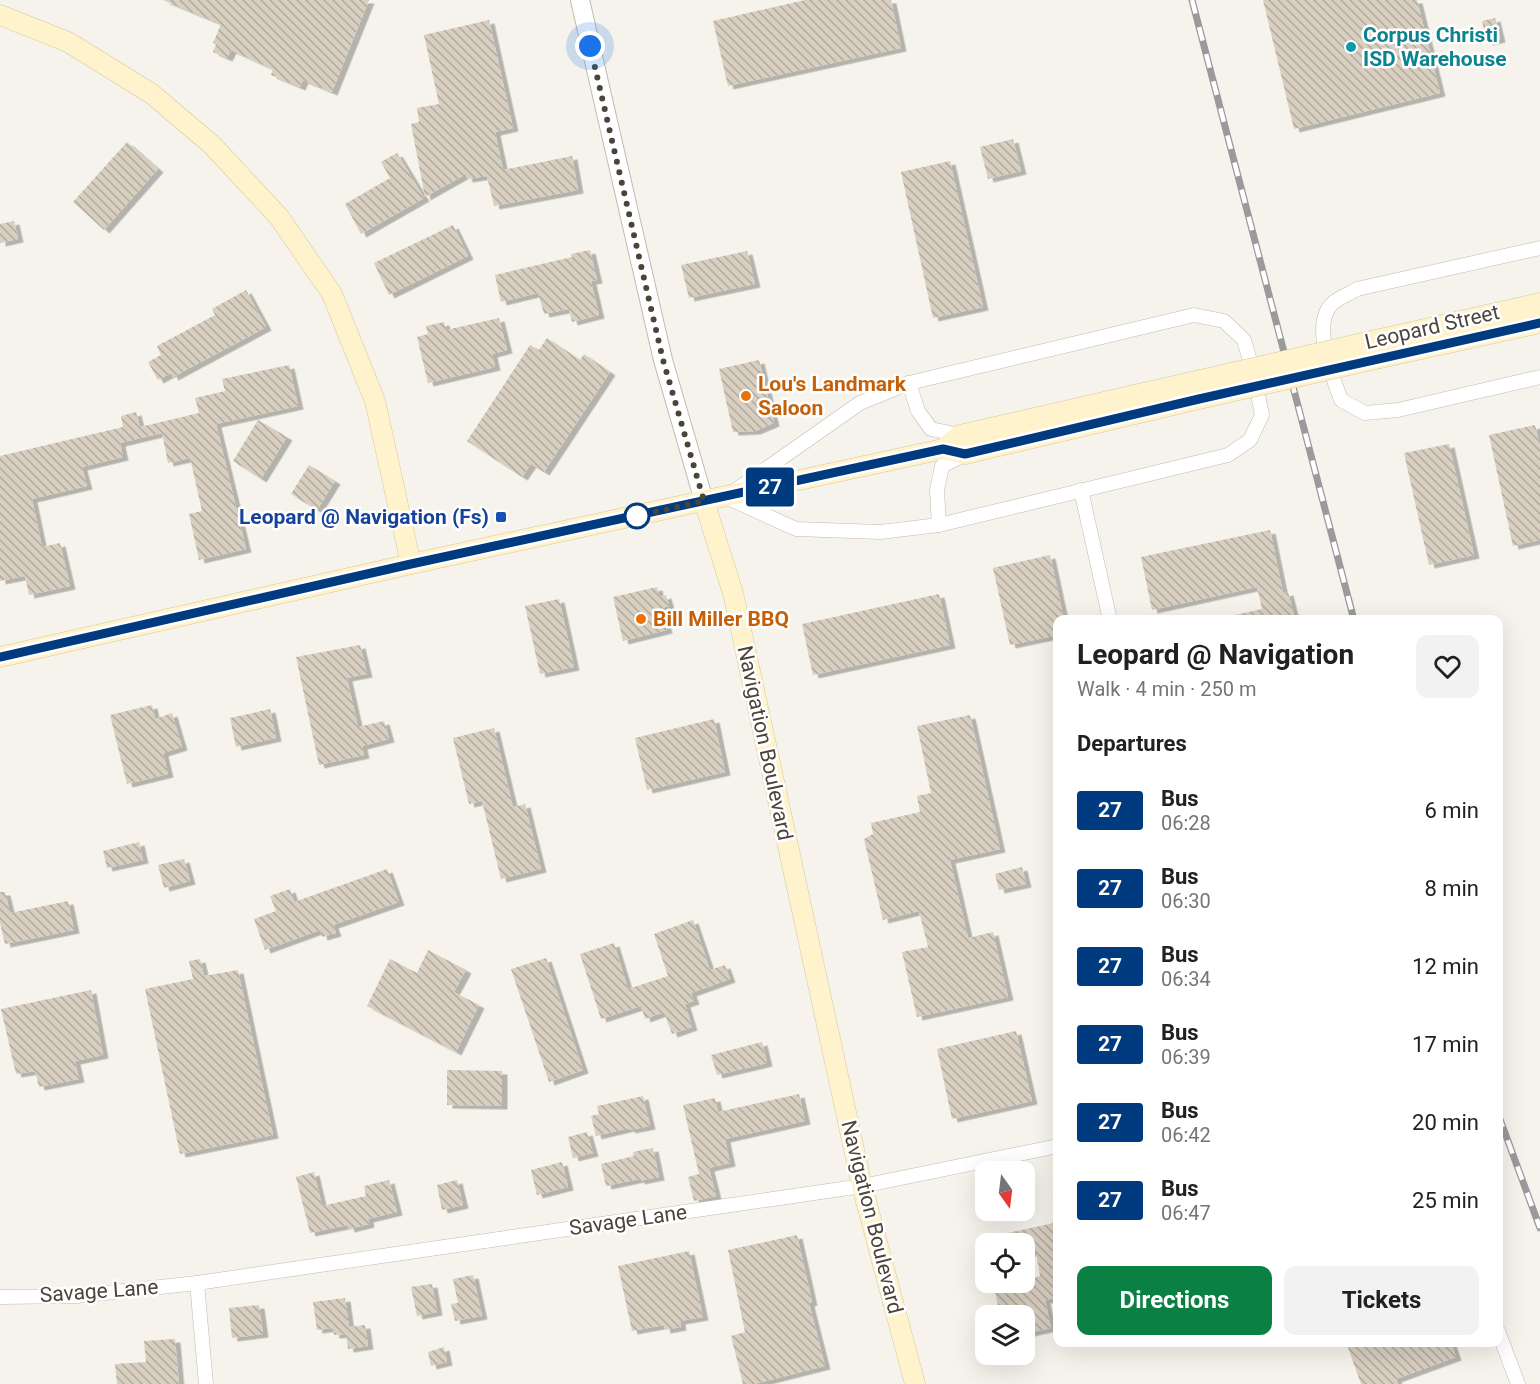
<!DOCTYPE html>
<meta charset="utf-8">
<style>
body{margin:0;font-family:Roboto,sans-serif;background:#f2f2f2;color:#202124;height:100vh;display:flex;flex-direction:column;font-size:22px;white-space:nowrap}
*{box-sizing:border-box;margin:0}
p{font-size:20px;color:#757577}
.icon{flex:none;width:33px;height:33px;fill:none;stroke:currentColor;stroke-width:2;stroke-linecap:round;stroke-linejoin:round}
.map{position:relative;flex:1;overflow:hidden}
.side{position:absolute;left:1053px;top:615px;width:450px;height:732px;display:flex;flex-direction:column;background:#fff;border-radius:12px;box-shadow:0 6px 24px #0002}
.side>*{flex:none}
.badge{padding:0 12px;border-radius:4px;font-size:21px;line-height:39px}
.needle{width:39px;rotate:166deg}
.controls{position:absolute;left:975px;top:1161px;display:grid;gap:12px}
.controls a{display:grid;place-items:center;width:60px;height:60px;border-radius:12px;background:#fff;box-shadow:0 6px 24px #0002;font-size:30px}
.you{position:absolute;width:30px;height:30px;margin:-15px;border:4px solid #fff;border-radius:50%;background:#1a73e8;box-shadow:0 0 0 9px #1a73e833}
.map>.badge{position:absolute;translate:-50% -50%;box-shadow:0 0 0 3px #fff}
h2{padding:0 24px;font-size:22px;line-height:54px}
.round{display:grid;place-items:center;flex:none;width:63px;height:63px;border-radius:12px;background:#f2f2f2}
.summary{display:flex;align-items:center;justify-content:space-between;height:102px;padding:0 24px}
h1{font-size:28px;font-weight:700;line-height:45px}
.button{display:flex;gap:12px;margin-top:auto;padding:12px 24px}
.button a{flex:1;height:69px;border-radius:12px;background:#0b8043;color:#fff;font-size:24px;font-weight:700;line-height:69px;text-align:center}
.button a+a{background:#f2f2f2;color:#202124}
ul{padding:0;list-style:none}
li{display:flex;align-items:center;gap:18px;height:78px;padding:0 24px}
li div{flex:1}
li b{display:block;font-size:22px}
li em{font-style:normal}
li .badge{min-width:66px;font-weight:700;text-align:center}
.map>svg:first-child{display:block}
</style>
<div class="map">
<svg width="1540" height="1384" viewBox="0 0 1540 1384">
<defs>
<pattern id="building-back-hatch" width="6" height="6" patternUnits="userSpaceOnUse" patternTransform="scale(1.5)"><rect width="6" height="6" fill="#d8cfc1"/><path d="M-1 5l2 2M0 0l6 6M5-1l2 2" fill="none" stroke="#b1aa9e"/></pattern>
<filter id="shadow"><feDropShadow dx="5.5" dy="3.5" stdDeviation="0" flood-color="#0004"/></filter>
</defs>
<rect width="100%" height="100%" fill="#f6f3ec"/>
<g fill="url(#building-back-hatch)" filter="url(#shadow)">
<path d="M163,0H369L332,92L303,80L300,87L271,75L273,69L231,50L227,58L213,52L216,44L213,43L221,24Z"/>
<path d="M805,0H891L901,48L728,86L713,21Z"/>
<path d="M1263,0H1417L1440,93L1294,129Z"/>
<path d="M1495,18L1500,39L1487,42L1482,21Z"/>
<path d="M489,20L513,128L495,132L503,170L572,156L578,190L494,206L487,176L467,179L466,174L425,197L411,124L419,122L417,108L439,104L424,35Z"/>
<path d="M1013,139L1021,171L988,179L980,147Z"/>
<path d="M127,142L158,169L104,230L73,202Z"/>
<path d="M397,153L424,198L361,234L345,204L390,178L381,162Z"/>
<path d="M950,161L983,307L933,318L901,172Z"/>
<path d="M14,221L18,239L0,243V224Z"/>
<path d="M453,225L468,256L389,295L374,263Z"/>
<path d="M590,250L597,280L591,281L599,315L572,322L569,309L544,314L538,293L501,302L495,275L572,257L571,254Z"/>
<path d="M747,251L755,284L689,298L681,265Z"/>
<path d="M246,290L266,327L173,377L171,373L158,380L148,362L161,355L157,346L215,315L212,309Z"/>
<path d="M499,318L507,350L492,354L495,367L428,383L417,337L428,334L426,326L444,322L446,330Z"/>
<path d="M547,338L580,360L584,354L610,372L544,472L531,464L522,477L467,441L530,345L539,350Z"/>
<path d="M759,360L774,423L755,431L733,432L719,369Z"/>
<path d="M289,365L298,406L216,424L246,549L199,560L189,514L202,511L190,458L168,463L162,433L120,443L123,457L82,467L87,486L32,499L42,547L60,543L70,586L29,595L25,576L0,581V456L123,427L121,416L136,412L140,427L199,413L195,398L225,391L222,379Z"/>
<path d="M258,420L287,437L261,479L233,461Z"/>
<path d="M1535,425L1540,447V540L1513,546L1489,435Z"/>
<path d="M1449,444L1474,555L1429,565L1404,453Z"/>
<path d="M309,465L335,481L317,510L291,494Z"/>
<path d="M1270,530L1283,593L1288,592L1295,620H1236L1235,615L1262,609L1257,587L1152,610L1141,557Z"/>
<path d="M1050,555L1064,620H1058V635L1010,645L993,568Z"/>
<path d="M657,587L659,597L666,595L669,606L662,608L667,630L623,641L613,597Z"/>
<path d="M939,594L950,645L813,675L802,624Z"/>
<path d="M559,599L574,667L540,674L525,606Z"/>
<path d="M360,645L367,674L347,678L358,727L384,721L389,739L362,746L364,755L319,765L296,657Z"/>
<path d="M152,705L155,719L172,713L182,747L163,753L168,774L127,784L110,715Z"/>
<path d="M270,709L276,738L236,747L230,718Z"/>
<path d="M970,715L1000,849L950,860L968,938L993,932L1008,997L917,1017L902,952L928,947L919,911L883,920L864,839L873,834L871,823L920,812L917,796L931,793L917,726Z"/>
<path d="M714,719L725,772L647,790L635,738Z"/>
<path d="M494,728L513,807L525,804L541,869L501,879L482,801L469,804L453,738Z"/>
<path d="M139,842L143,860L107,868L103,851Z"/>
<path d="M184,859L190,881L164,888L158,865Z"/>
<path d="M1022,867L1026,884L999,890L995,874Z"/>
<path d="M387,869L399,902L333,925L336,933L322,937L320,930L265,950L254,919L276,911L270,896L290,889L294,902Z"/>
<path d="M0,892H5L10,913L68,901L74,930L5,944L0,923Z"/>
<path d="M693,920L710,970L725,965L730,979L691,993L694,1001L685,1004L692,1027L672,1034L664,1012L645,1019L641,1006L601,1019L580,954L614,943L628,989L668,976L654,934Z"/>
<path d="M428,950L466,970L454,992L479,1005L456,1052L367,1006L390,959L417,973Z"/>
<path d="M546,958L583,1070L549,1082L511,969Z"/>
<path d="M200,959L204,976L238,970L273,1135L180,1154L145,989L193,979L189,961Z"/>
<path d="M91,990L103,1055L75,1061L79,1079L39,1087L35,1071L16,1074L1,1009Z"/>
<path d="M1016,1031L1032,1101L952,1119L937,1049Z"/>
<path d="M762,1042L767,1063L717,1075L711,1055Z"/>
<path d="M447,1070L502,1071V1106L447,1105Z"/>
<path d="M799,1094L805,1121L725,1139L730,1163L709,1168L716,1196L694,1201L688,1177L699,1174L683,1105L715,1098L718,1112Z"/>
<path d="M643,1096L650,1126L630,1130L629,1128L596,1136L591,1116L599,1114L597,1106Z"/>
<path d="M587,1132L593,1153L573,1158L568,1137Z"/>
<path d="M653,1148L659,1177L639,1181V1179L606,1186L601,1164L634,1156L633,1152Z"/>
<path d="M562,1162L568,1187L537,1195L531,1170Z"/>
<path d="M314,1172L322,1206L366,1196L364,1186L389,1180L397,1212L368,1219L369,1224L349,1229L348,1225L310,1233L296,1177Z"/>
<path d="M457,1180L463,1205L442,1210L437,1185Z"/>
<path d="M1058,1222V1297L1045,1300L1051,1328L1024,1334V1316H1017L1015,1307L999,1310L993,1282H1024V1280L1040,1276L1036,1252L1024,1254V1244H982L981,1239Z"/>
<path d="M797,1235L812,1302L809,1303L825,1366L754,1384H743L731,1336L745,1332L728,1250Z"/>
<path d="M689,1251L703,1317L680,1321L681,1327L665,1330L664,1325L632,1331L618,1266Z"/>
<path d="M473,1275L482,1316L455,1321L451,1304L458,1303L453,1279Z"/>
<path d="M432,1284L437,1312L417,1316L411,1287Z"/>
<path d="M345,1298L349,1327L365,1325L368,1346L348,1349L346,1334L334,1335L333,1328L317,1330L313,1302Z"/>
<path d="M259,1305L263,1334L232,1338L229,1308Z"/>
<path d="M175,1339L179,1384H117L115,1364L146,1362L144,1341Z"/>
<path d="M1346,1342H1451L1456,1357L1396,1379L1398,1384H1361Z"/>
<path d="M444,1347L447,1362L431,1366L428,1352Z"/>
</g>
<g fill="none" stroke-linecap="round" stroke-linejoin="round">
<g stroke="#c2bbae" stroke-width="15">
<g id="minor">
<path d="M1540,248L1357,289C1350,294 1340,297 1333,303C1310,323 1333,377 1341,400L1365,413L1398,410L1540,377"/>
<path d="M1194,315L1224,321L1244,340L1254,375L1262,415L1250,440L1228,455L939,525L880,532L796,529L726,497L860,403L909,383Z"/>
<path d="M909,383L918,411L931,429L960,435"/>
<path d="M1081,490L1110,620"/>
<path d="M939,525L937,490L942,466L965,454"/>
<path d="M197,1283L206,1384"/>
<path d="M0,1297L77,1296L197,1283L862,1186L1058,1146"/>
<path d="M1498,1331L1518,1384"/>
</g>
</g>
<g stroke="#c2bbae" stroke-width="20">
<path id="tertiary" d="M580,0L663,360L704,501"/>
</g>
<g stroke="#d6c79b" stroke-width="21">
<g id="secondary">
<path d="M0,15L68,42L152,94L212,145L279,217L332,294L375,401L411,564"/>
<path d="M1376,340L1540,303"/>
<path d="M1380,358L1540,323"/>
<path d="M943,449L960,435L1196,381"/>
<path d="M704,501L733,593L862,1186L915,1384"/>
<path d="M0,657L411,564L943,449L965,454L1199,399"/>
</g>
</g>
<use href="#minor" stroke="#fff" stroke-width="14"/>
<use href="#tertiary" stroke="#fff" stroke-width="18"/>
<use href="#secondary" stroke="#fff3cd" stroke-width="20"/>
<g stroke="#9a9a9a" stroke-width="7">
<g id="rail">
<path d="M1192,0L1354,620"/>
<path d="M1498,1114L1540,1228"/>
</g>
</g>
<use href="#rail" stroke="#fff" stroke-width="4.5" stroke-dasharray="14" stroke-linecap="butt"/>
<g stroke="#d6c79b" stroke-width="21" stroke-linecap="butt">
<g id="secondary-bridge">
<path d="M1196,381L1376,340"/>
<path d="M1199,399L1380,358"/>
</g>
</g>
<use href="#secondary-bridge" stroke="#fff3cd" stroke-width="20"/>
</g>
<g fill="none" stroke-linecap="round" stroke-linejoin="round">
<g stroke="#fff" stroke-width="14">
<path id="line" d="M0,657L411,564L943,449L965,454L1199,399L1540,323"/>
</g>
<use href="#line" stroke="#003b80" stroke-width="9"/>
<path stroke="#4b4439" stroke-width="6" stroke-dasharray="0 10.8" d="M590,46L663,360L704,501L637,516"/>
</g>
<circle fill="#0f9aa8" stroke="#fff" stroke-width="2" cx="1351" cy="47" r="6"/>
<g fill="#e8710a" stroke="#fff" stroke-width="2">
<circle cx="746" cy="396" r="6"/>
<circle cx="641" cy="619" r="6"/>
</g>
<circle fill="#fff" stroke="#003b80" stroke-width="3" cx="637" cy="516" r="12"/>
<rect fill="#1a4fb4" stroke="#fff" stroke-width="2" x="495" y="511" width="12" height="12" rx="3"/>
<g text-anchor="middle" dominant-baseline="central" stroke-width="5" stroke-linejoin="round" paint-order="stroke">
<g font-size="21" font-weight="bold" fill="#0d838f" stroke="#fff" text-anchor="start">
<text x="1363" y="35">Corpus Christi<tspan x="1363" dy="24">ISD Warehouse</tspan></text>
</g>
<g font-size="21" fill="#4b4439" stroke="#fff">
<text transform="translate(1432 327) rotate(-13)">Leopard Street</text>
<text transform="translate(765 743) rotate(78)">Navigation Boulevard</text>
<text transform="translate(872 1217) rotate(76)">Navigation Boulevard</text>
<text transform="translate(628 1220) rotate(-8)">Savage Lane</text>
<text transform="translate(99 1291) rotate(-4)">Savage Lane</text>
</g>
<g font-size="21" font-weight="bold" fill="#c56008" stroke="#fff" text-anchor="start">
<text x="758" y="384">Lou's Landmark<tspan x="758" dy="24">Saloon</tspan></text>
<text x="653" y="619">Bill Miller BBQ</text>
</g>
<g font-size="21" font-weight="bold" fill="#164399" stroke="#fff" text-anchor="end">
<text x="489" y="517">Leopard @ Navigation (Fs)</text>
</g>
</g>
</svg>
<div class="controls">
<a><svg class="needle" viewBox="-14 -14 28 28"><path d="M0-13l5 13h-10z" fill="#e53935"/><path d="M0 13l5-13h-10z" fill="#757577"/></svg></a>
<a><svg class="icon" aria-label="locate" viewBox="0 0 24 24"><circle cx="12" cy="12" r="6"/><path d="M12 2v4M12 18v4M2 12h4M18 12h4"/></svg></a>
<a><svg class="icon" aria-label="layers" viewBox="0 0 24 24"><path d="M12 4l9 5-9 5-9-5zM3 14l9 5 9-5"/></svg></a>
</div>
<div class="you" style="left:590px;top:46px"></div>
<b class="badge" style="left:770px;top:487px;background:#003b80;color:#fff">27</b>
<section class="side">
<div class="summary"><div><h1>Leopard @ Navigation</h1><p>Walk · 4 min · 250 m</p></div><a class="round"><svg class="icon" aria-label="heart" viewBox="0 0 24 24"><path d="M12 20l-8-8c-3-5 5-10 8-4 3-6 11-1 8 4z"/></svg></a></div>
<h2>Departures</h2>
<ul>
<li><span class="badge" style="background:#003b80;color:#fff">27</span><div><b>Bus</b><p>06:28</p></div><em>6 min</em></li>
<li><span class="badge" style="background:#003b80;color:#fff">27</span><div><b>Bus</b><p>06:30</p></div><em>8 min</em></li>
<li><span class="badge" style="background:#003b80;color:#fff">27</span><div><b>Bus</b><p>06:34</p></div><em>12 min</em></li>
<li><span class="badge" style="background:#003b80;color:#fff">27</span><div><b>Bus</b><p>06:39</p></div><em>17 min</em></li>
<li><span class="badge" style="background:#003b80;color:#fff">27</span><div><b>Bus</b><p>06:42</p></div><em>20 min</em></li>
<li><span class="badge" style="background:#003b80;color:#fff">27</span><div><b>Bus</b><p>06:47</p></div><em>25 min</em></li>
</ul>
<div class="button"><a>Directions</a><a>Tickets</a></div>
</section>
</div>
